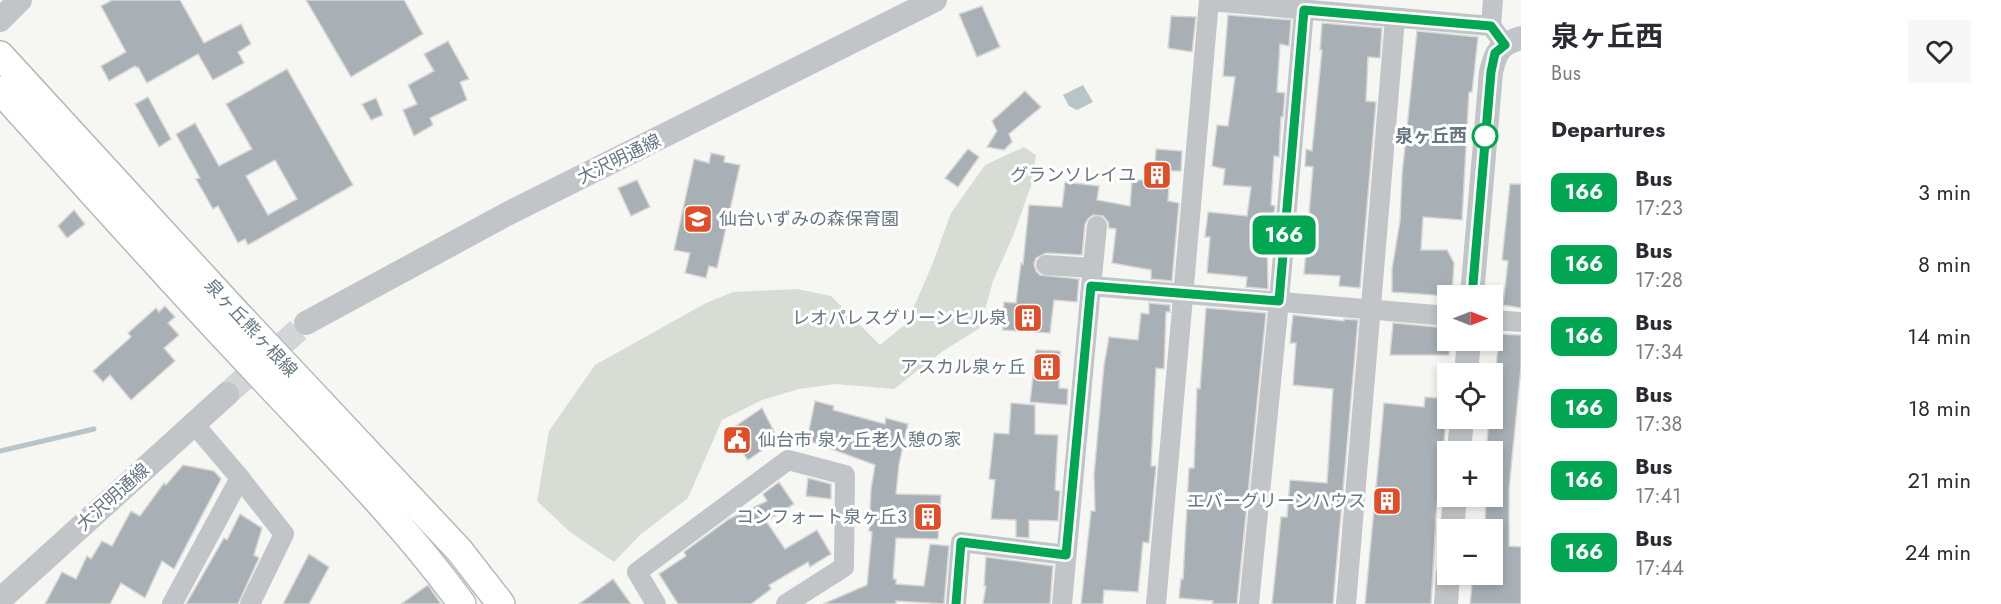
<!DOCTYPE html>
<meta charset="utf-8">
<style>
body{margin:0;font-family:Jost,"Noto Sans JP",sans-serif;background:#f7f7f7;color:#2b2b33;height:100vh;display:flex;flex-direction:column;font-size:22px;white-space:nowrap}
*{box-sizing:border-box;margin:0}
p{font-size:20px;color:#7c7c81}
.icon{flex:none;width:33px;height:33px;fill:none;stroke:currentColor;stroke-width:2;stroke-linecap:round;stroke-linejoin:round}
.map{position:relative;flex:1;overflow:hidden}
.sheet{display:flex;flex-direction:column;background:#fff;width:480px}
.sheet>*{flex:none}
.badge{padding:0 12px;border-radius:9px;font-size:21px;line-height:39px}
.needle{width:39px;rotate:90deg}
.fabs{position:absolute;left:1437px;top:285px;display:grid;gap:12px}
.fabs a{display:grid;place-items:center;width:66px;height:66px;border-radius:0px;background:#fff;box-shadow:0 3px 9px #0003;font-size:30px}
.map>.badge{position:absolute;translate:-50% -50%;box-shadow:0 0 0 3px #fff}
h2{padding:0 30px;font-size:22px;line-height:54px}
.round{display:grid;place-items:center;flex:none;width:63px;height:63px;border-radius:0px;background:#f7f7f7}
.headline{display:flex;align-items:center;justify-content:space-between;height:102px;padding:0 30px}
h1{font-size:28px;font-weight:700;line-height:45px}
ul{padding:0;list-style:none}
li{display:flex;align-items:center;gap:18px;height:72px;padding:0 30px}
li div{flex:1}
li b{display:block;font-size:22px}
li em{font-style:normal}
li .badge{min-width:66px;font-weight:700;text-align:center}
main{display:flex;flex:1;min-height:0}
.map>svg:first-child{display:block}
</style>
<main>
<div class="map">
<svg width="1521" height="604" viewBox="0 0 1521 604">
<rect width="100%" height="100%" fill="#f6f6f3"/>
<path fill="#d7ddd4" d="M1024,147L1036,155L1031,186L1013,236L993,281L980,328L943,351L894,389L835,384L799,389L762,400L722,420L688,498L640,535L614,562L570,532L537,501L549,431L595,365L706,303L733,292L797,289L831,296L880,345L907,323L932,265L951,213L985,165Z"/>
<path fill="#b7c4c8" d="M1083,85L1093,102L1077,110L1069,106L1063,95Z"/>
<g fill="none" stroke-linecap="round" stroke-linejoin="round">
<path stroke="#b7c4c8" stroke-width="5" d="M0,451L94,429"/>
</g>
<g fill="#a8b0b5" stroke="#d7d7d5" stroke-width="1.5" fill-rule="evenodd">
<path d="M112,0H180L204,43L241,24L251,44L238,52L244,63L213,80L198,54L147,83L138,67L136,68L135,66L109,81L101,66L126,52L101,6Z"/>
<path d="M306,0H404L423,34L351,77Z"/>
<path d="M982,6L1000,47L977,57L959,14Z"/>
<path d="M1228,15L1291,20L1289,46L1280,44L1277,92L1285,93L1283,117H1281L1279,157L1274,156L1271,205L1275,206L1274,214L1272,239L1267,238L1268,289L1246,287L1247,277L1207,273L1210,237H1205L1208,212L1247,216L1251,187L1223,185L1225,169L1212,166L1217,125L1228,126L1235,77L1223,76Z"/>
<path d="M1171,16L1196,17L1192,52L1168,48Z"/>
<path d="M1322,23L1382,28L1380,58L1368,57L1366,101L1376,102L1360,288L1339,286L1340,276L1304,274L1313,167L1305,166L1306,149L1312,151L1322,50H1320Z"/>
<path d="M1417,31L1478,37L1472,92H1469L1462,220L1423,217L1421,250H1447L1454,263L1452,296H1448L1392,292V269L1400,221L1402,175Z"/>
<path d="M448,41L469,79L460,82L467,100L430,118L433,125L414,136L403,110L417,104L408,85L434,71L424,54Z"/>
<path d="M287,69L353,185L248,245L245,239L238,243L218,206L213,209L196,179L200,178L176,134L195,123L219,166L252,149L226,104ZM275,160L297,199L268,215L246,176Z"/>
<path d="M1025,91L1041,107L1009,134L1012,142L1004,150L987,147L997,131L992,121Z"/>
<path d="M148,97L171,139L159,147L135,104Z"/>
<path d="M376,98L383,115L371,120L362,104Z"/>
<path d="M968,149L979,157L958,187L945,178Z"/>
<path d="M1156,149L1182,151L1181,171H1170L1168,201L1179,203L1172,281L1151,279V270L1112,263L1116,229L1109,228L1108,222L1103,216L1093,215L1088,219L1085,224L1082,255L1046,253L1036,258L1034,264L1036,271L1040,275L1079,279L1077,302L1054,300L1050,333L1003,330L1004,302L1016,303L1021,263L1023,264L1029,205L1062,207L1065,182L1099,186L1097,200L1130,206L1132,180H1144L1146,165L1155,163Z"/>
<path d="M711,153L725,156L724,162L740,165L717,268L709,266L706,278L685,273L690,253L674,250L694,159L709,163Z"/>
<path d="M637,180L650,207L631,216L618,188Z"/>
<path d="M1510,184H1521V308L1503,305L1508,261L1502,260Z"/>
<path d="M74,210L85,224L67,238L58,226Z"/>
<path d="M1149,303L1170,305V312H1166L1164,369L1156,368L1151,466H1156L1149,543L1143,542L1138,592L1104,590L1103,604H1081L1091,511H1095L1094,475L1104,365L1109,337L1138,340L1141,313L1149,314Z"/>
<path d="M165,306L175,317L168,323L179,335L164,348L175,361L131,400L110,375L103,382L93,371L131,337L128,333L156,308L159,312Z"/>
<path d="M1206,308L1266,313L1237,604H1212L1213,601L1179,598L1181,579H1183L1189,468H1194L1197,388L1200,389Z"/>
<path d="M1293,315L1344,321V319L1358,320L1333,604H1272L1281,517H1287L1290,480L1327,483L1333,389L1293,385L1296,343H1290Z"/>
<path d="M1393,323L1448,328V340H1450L1449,355H1390Z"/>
<path d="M1500,334L1521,335V367L1509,489V546L1521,547V604H1470L1473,574H1492V525L1485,524L1486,496H1492V452H1486L1489,418H1492L1499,365H1496Z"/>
<path d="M1036,350L1060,351L1059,388L1068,389L1067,405L1030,402Z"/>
<path d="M1425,397L1447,399L1444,444L1438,485H1439L1436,517L1431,604H1365L1384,403L1424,407Z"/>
<path d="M815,401L834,406L833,410L885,424L886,418L908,424L899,464L896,494L941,495L938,539L896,538L893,579H896V584L924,586L930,544L949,546L944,604L896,601V604H823L867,585L872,532L869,531L871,489L875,465L807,440Z"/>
<path d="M1011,403L1035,405V434L1058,435L1055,490L1060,491L1058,521L1029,520V538L1016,537V520L991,519L995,480L989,479L994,433L1009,434Z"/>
<path d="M762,408L778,439L748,460L727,432Z"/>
<path d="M183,465L214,471L221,479L174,569L162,561L145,598L121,583L110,604H45L62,572L76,579L87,556L91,559L102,541L112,546L131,511L140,516L164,483L166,485Z"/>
<path d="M808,478L831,484V499L806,496Z"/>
<path d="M779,482L794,504L766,521L785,549L817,530L831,554L810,567L808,562L769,585L771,589L751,604H678L659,574L686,556L684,552L729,519L767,501L763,494Z"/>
<path d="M240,514L262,528L254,555L259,558L238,604H186L224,538L227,540Z"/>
<path d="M309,554L329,567L309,604H283Z"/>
<path d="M986,557L1053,566L1050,604H983L986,586H984Z"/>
<path d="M613,579L631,604H579Z"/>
<path d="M428,585L441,604H401Z"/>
</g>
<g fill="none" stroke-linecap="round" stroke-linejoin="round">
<path stroke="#d2d6d7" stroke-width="24" stroke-dasharray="24 12" stroke-linecap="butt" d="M227,394L306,323"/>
<g stroke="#b3b9bd" stroke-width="30">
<g id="secondary">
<path d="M0,55L230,306L459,550L501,604"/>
<path d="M0,90C81,180 162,271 245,359C319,439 398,516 462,604"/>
</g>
</g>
<g stroke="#c1c5c8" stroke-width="20">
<path d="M1491,26L1493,0"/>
<path d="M1046,265L1093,268"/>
<path d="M1091,286L1097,226"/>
<path d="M1492,320L1521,322"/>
<path d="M194,424L240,478L284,534L250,604"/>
<path d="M172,604L240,478"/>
<path d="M656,604L637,572L788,460L845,475L844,567L786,604"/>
<path d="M956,604L961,542L1066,555"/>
<path d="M1062,604L1091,286L1448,316"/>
<path d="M1156,604L1209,1L1491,26L1505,45"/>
<path d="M1249,604L1279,301L1304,10"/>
<path d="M1346,604L1395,19"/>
</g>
<g stroke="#c1c5c8" stroke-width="24">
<path d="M0,20L20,0"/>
<path d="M1472,296L1491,72C1496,51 1500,44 1521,38"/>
<path d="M306,323L507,214L935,0"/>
<path d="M1466,374L1469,340"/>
<path d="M1459,452L1462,418"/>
<path d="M1452,530L1455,496"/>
<path d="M0,600L227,394"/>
<path d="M1446,604L1448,574"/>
</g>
<use href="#secondary" stroke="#fff" stroke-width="27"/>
</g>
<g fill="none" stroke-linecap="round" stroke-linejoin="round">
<g stroke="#fff" stroke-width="14">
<path id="line" d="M956,604L961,542L1066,555L1091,286L1279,301L1304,10L1491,26L1505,45L1495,53L1491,72L1472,296"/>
</g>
<use href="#line" stroke="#00a651" stroke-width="9"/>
</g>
<defs>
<g id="building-square" transform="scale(1.5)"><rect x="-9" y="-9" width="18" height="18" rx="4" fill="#e14d27" stroke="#fff"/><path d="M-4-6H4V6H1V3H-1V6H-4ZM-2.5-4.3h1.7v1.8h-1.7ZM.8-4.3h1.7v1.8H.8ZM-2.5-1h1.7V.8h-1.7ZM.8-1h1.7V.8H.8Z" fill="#fff"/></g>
<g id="school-square" transform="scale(1.5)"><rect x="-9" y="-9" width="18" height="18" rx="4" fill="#e14d27" stroke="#fff"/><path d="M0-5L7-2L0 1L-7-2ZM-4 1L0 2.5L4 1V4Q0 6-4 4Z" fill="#fff"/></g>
<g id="civic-square" transform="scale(1.5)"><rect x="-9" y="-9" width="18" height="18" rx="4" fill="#e14d27" stroke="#fff"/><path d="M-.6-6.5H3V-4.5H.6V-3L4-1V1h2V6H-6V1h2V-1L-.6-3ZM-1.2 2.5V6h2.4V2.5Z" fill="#fff"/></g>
</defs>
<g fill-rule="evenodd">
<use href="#building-square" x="1157" y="175"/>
<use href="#school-square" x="698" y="219"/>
<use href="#building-square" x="1028" y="318"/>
<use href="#building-square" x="1047" y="367"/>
<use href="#civic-square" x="737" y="440"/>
<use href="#building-square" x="1387" y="501"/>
<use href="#building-square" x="928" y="517"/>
</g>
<circle fill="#fff" stroke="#00a651" stroke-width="3" cx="1485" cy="136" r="12"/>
<g text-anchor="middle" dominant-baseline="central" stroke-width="6" stroke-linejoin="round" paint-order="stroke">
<g font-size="18" font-weight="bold" fill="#657783" stroke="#fff" text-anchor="end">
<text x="1467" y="136">泉ヶ丘西</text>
</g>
<g font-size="18" fill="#657783" stroke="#fff">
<text transform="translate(619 159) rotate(-26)">大沢明通線</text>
<text transform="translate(251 328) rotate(47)">泉ヶ丘熊ヶ根線</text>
<text transform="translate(113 497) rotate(-42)">大沢明通線</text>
</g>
<g font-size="18" fill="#657783" stroke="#fff" text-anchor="end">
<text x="1136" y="175">グランソレイユ</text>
<text x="719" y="219" text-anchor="start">仙台いずみの森保育園</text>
<text x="1007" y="318">レオパレスグリーンヒル泉</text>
<text x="1026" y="367">アスカル泉ヶ丘</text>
<text x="758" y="440" text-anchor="start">仙台市 泉ヶ丘老人憩の家</text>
<text x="1366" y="501">エバーグリーンハウス</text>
<text x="907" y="517">コンフォート泉ヶ丘3</text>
</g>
</g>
</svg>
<div class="fabs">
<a><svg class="needle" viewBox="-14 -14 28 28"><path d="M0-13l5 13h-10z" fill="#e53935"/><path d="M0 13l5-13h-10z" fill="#7c7c81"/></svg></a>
<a><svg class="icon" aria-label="locate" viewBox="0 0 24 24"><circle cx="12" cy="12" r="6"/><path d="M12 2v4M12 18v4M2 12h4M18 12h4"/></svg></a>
<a>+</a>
<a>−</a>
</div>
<b class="badge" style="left:1284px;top:235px;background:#00a651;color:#fff">166</b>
</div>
<section class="sheet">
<div class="headline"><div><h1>泉ヶ丘西</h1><p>Bus</p></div><a class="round"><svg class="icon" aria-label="heart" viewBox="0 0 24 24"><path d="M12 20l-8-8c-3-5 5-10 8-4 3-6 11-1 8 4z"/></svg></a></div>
<h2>Departures</h2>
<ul>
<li><span class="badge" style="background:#00a651;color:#fff">166</span><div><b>Bus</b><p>17:23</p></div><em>3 min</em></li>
<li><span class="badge" style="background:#00a651;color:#fff">166</span><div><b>Bus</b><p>17:28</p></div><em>8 min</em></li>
<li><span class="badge" style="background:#00a651;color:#fff">166</span><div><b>Bus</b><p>17:34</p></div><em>14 min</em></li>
<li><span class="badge" style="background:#00a651;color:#fff">166</span><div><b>Bus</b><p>17:38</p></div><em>18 min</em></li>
<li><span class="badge" style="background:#00a651;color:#fff">166</span><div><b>Bus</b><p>17:41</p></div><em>21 min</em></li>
<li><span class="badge" style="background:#00a651;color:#fff">166</span><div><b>Bus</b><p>17:44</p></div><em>24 min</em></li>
</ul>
</section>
</main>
